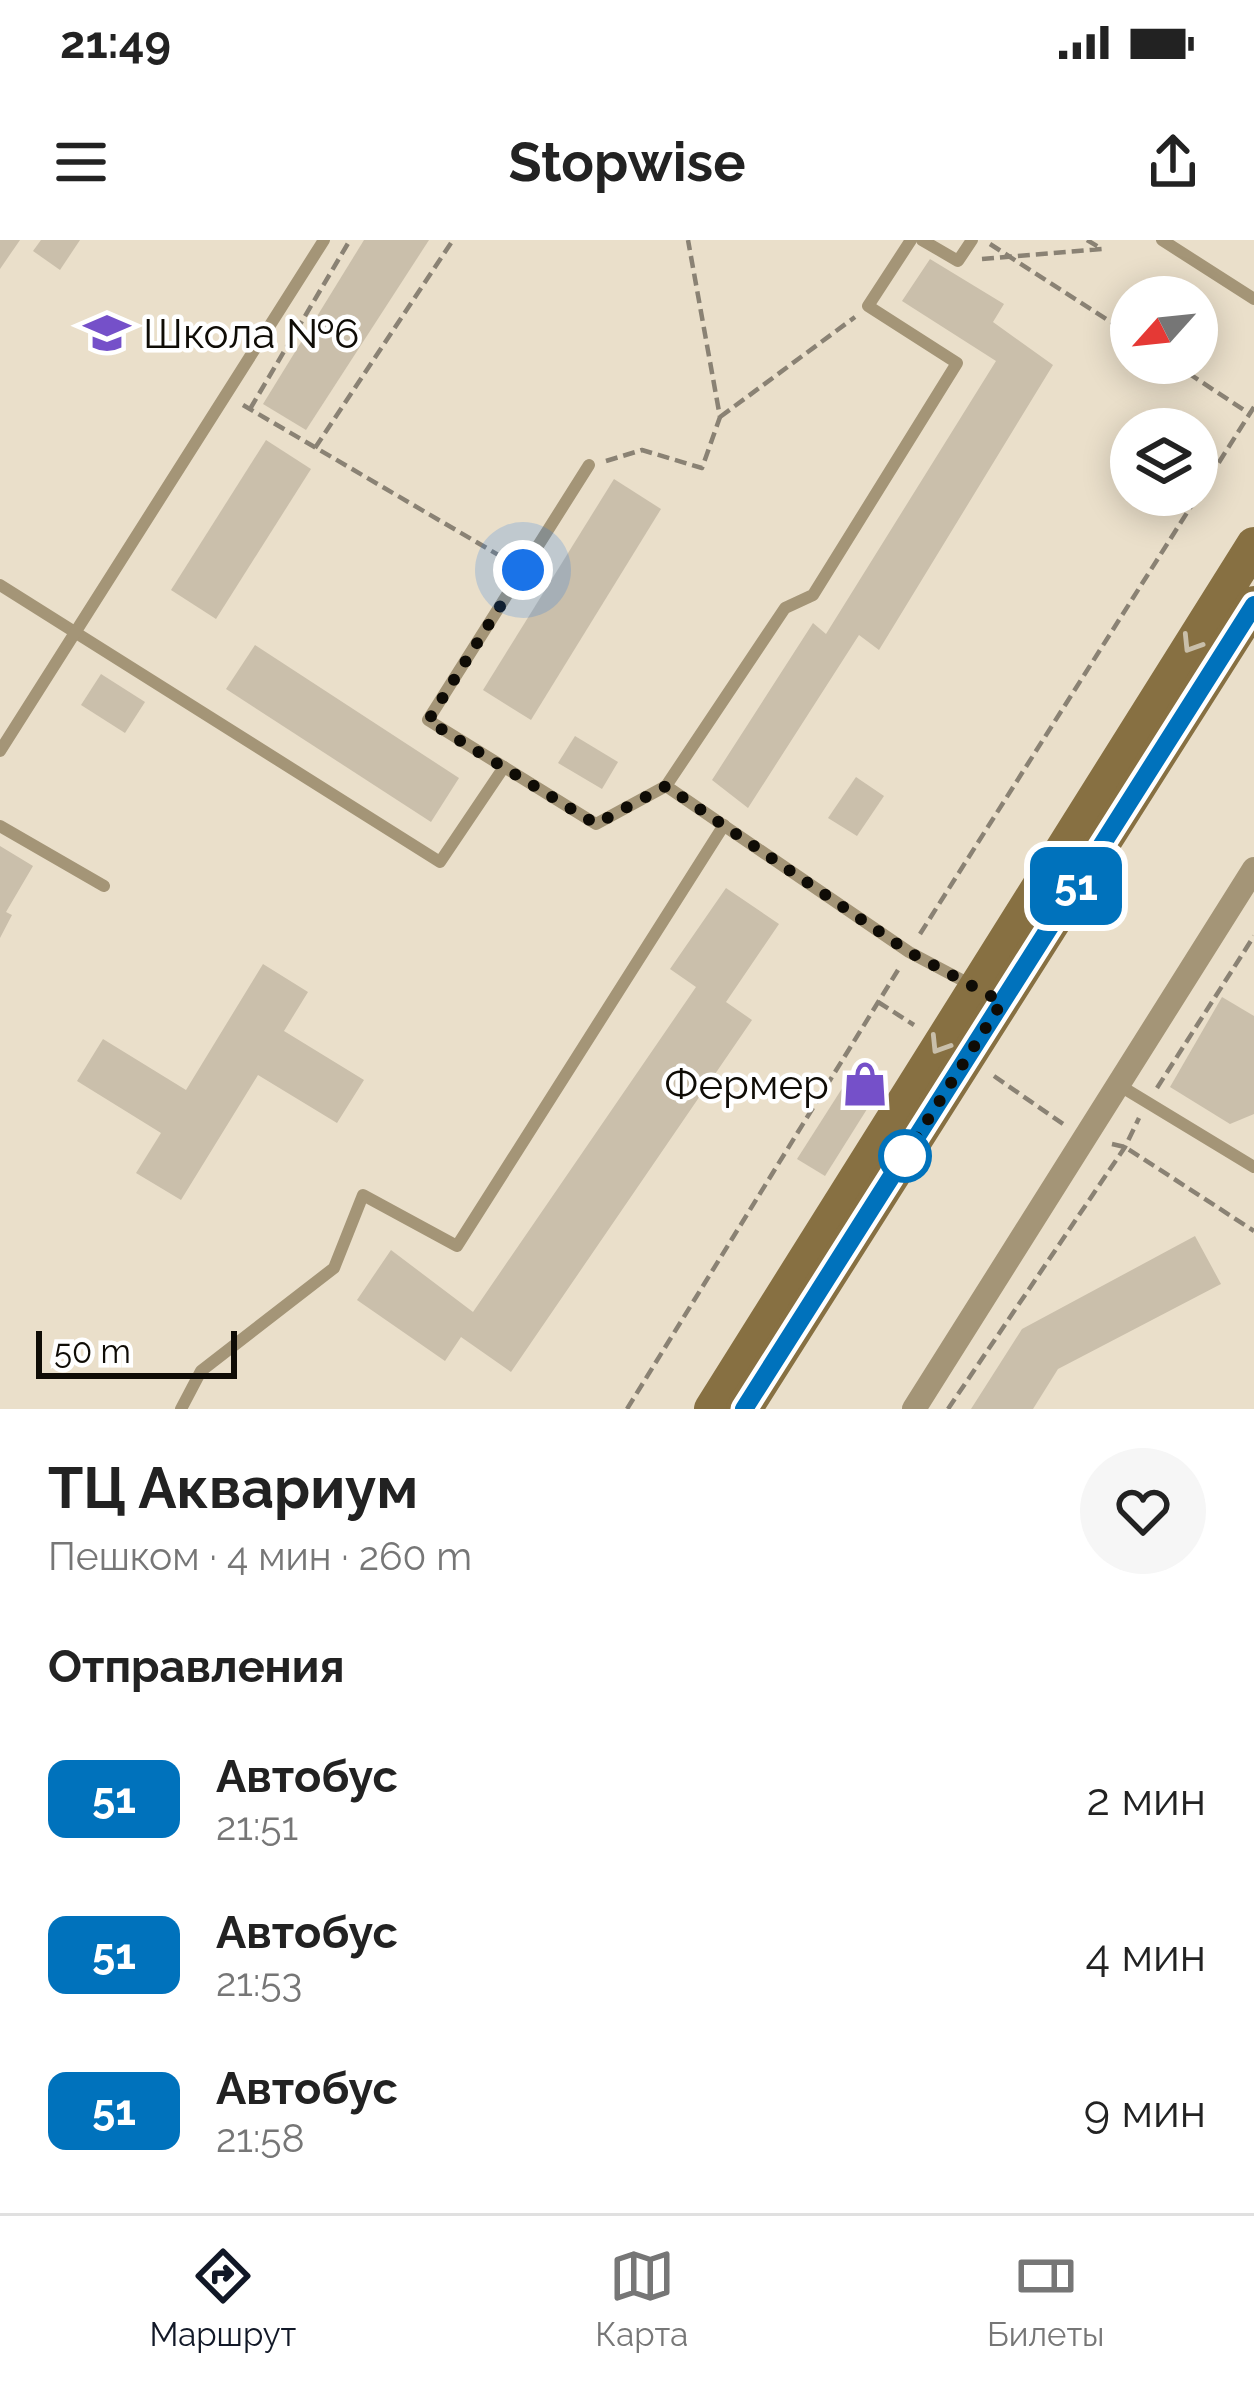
<!DOCTYPE html>
<html lang="ru">
<meta charset="utf-8">
<style>
body{margin:0;font-family:Raleway,sans-serif;background:#f6f6f6;color:#222;height:100vh;display:flex;flex-direction:column;font-size:45px;white-space:nowrap}
*{box-sizing:border-box;margin:0}
p{font-size:39px;color:#767676}
.icon{flex:none;width:66px;height:66px;fill:none;stroke:currentColor;stroke-width:2;stroke-linecap:round;stroke-linejoin:round}
.map{position:relative;height:1169px;overflow:hidden}
.side{display:flex;flex-direction:column;background:#fff;flex:1}
.side>*{flex:none}
.badge{padding:0 24px;border-radius:18px;font-size:42px;line-height:78px}
.needle{width:78px;rotate:243deg}
.controls{position:absolute;left:1110px;top:36px;display:grid;gap:24px}
.controls a{display:grid;place-items:center;width:108px;height:108px;border-radius:50%;background:#fff;box-shadow:0 6px 30px #0003;font-size:60px}
.scale{position:absolute;left:36px;bottom:30px;width:201px;box-sizing:border-box;padding-left:12px;border:6px solid #0f0c06;border-top:0;font-size:33px;line-height:42px;white-space:nowrap;color:#0f0c06;-webkit-text-stroke:9px #fff;paint-order:stroke}
.you{position:absolute;width:60px;height:60px;margin:-30px;border:9px solid #fff;border-radius:50%;background:#1a73e8;box-shadow:0 0 0 18px #1a73e833}
.map>.badge{position:absolute;translate:-50% -50%;box-shadow:0 0 0 6px #fff}
h2{padding:0 48px;font-size:45px;line-height:108px}
.round{display:grid;place-items:center;flex:none;width:126px;height:126px;border-radius:63px;background:#f6f6f6}
.headline{display:flex;align-items:center;justify-content:space-between;height:204px;padding:0 48px}
h1{font-size:57px;font-weight:700;line-height:90px}
ul{padding:0;list-style:none}
li{display:flex;align-items:center;gap:36px;height:156px;padding:0 48px}
li div{flex:1}
li b{display:block;font-size:45px}
li em{font-style:normal}
li .badge{min-width:132px;font-weight:700;text-align:center}
.status{display:flex;justify-content:space-between;align-items:center;height:84px;padding:0 60px;background:#fff;direction:ltr}
.status svg{height:33px;fill:currentColor}
header{display:flex;justify-content:space-between;align-items:center;height:156px;padding:0 48px;background:#fff;font-size:54px;font-weight:700}
.tabs{display:flex;justify-content:space-around;align-items:center;height:168px;border-top:3px solid #e0e0e0;background:#fff;font-size:33px;color:#767676}
.tabs a{display:grid;justify-items:center;gap:6px}
.tabs .selected{color:#111827}
.map>svg:first-child{display:block}
</style>
<div class="status"><b>21:49</b><svg viewBox="0 0 49 12"><path d="M0 12V9h3v3zM5 12V6h3v6zM10 12V3h3v9zM15 12V0h3v12zM26 1h20v11H26zM47 4h2v5h-2z"/></svg></div>
<header><svg class="icon" aria-label="menu" viewBox="0 0 24 24"><path d="M4 6h16M4 12h16M4 18h16"/></svg>Stopwise<svg class="icon" aria-label="share" viewBox="0 0 24 24"><path d="M12 15V3M7 8l5-5 5 5M5 13v7h14v-7"/></svg></header>
<div class="map">
<svg width="1254" height="1169" viewBox="0 0 1254 1169">
<rect width="100%" height="100%" fill="#eadfca"/>
<g fill="#cabfab">
<path d="M0,0H20L0,29Z"/>
<path d="M41,0H80L60,30L33,11Z"/>
<path d="M364,0H429L306,190L263,164Z"/>
<path d="M930,19L1004,64L993,82L1053,125L879,410L859,395L748,568L712,540L813,383L826,394L996,121L902,61Z"/>
<path d="M266,200L311,229L216,379L171,350Z"/>
<path d="M614,239L661,269L531,480L483,450Z"/>
<path d="M255,405L459,538L431,582L226,449Z"/>
<path d="M101,434L145,462L125,493L81,465Z"/>
<path d="M575,496L618,522L602,549L558,523Z"/>
<path d="M856,537L884,556L857,596L828,578Z"/>
<path d="M0,606L33,626L6,672L12,675L0,698Z"/>
<path d="M726,648L779,684L726,762L752,780L511,1132L461,1097L445,1121L357,1060L391,1010L473,1072L696,747L670,729Z"/>
<path d="M263,724L308,752L284,791L364,840L337,883L258,835L181,960L136,933L161,893L77,841L103,799L186,850Z"/>
<path d="M1222,757L1254,776V874L1230,884L1170,847Z"/>
<path d="M857,825L884,842L825,936L797,919Z"/>
<path d="M1195,996L1221,1044L1058,1129L1033,1169H971L1022,1089Z"/>
</g>
<g fill="none" stroke-linecap="round" stroke-linejoin="round">
<g stroke="#8a8274" stroke-width="4.5" stroke-dasharray="12 6" stroke-linecap="butt">
<path d="M990,4L1131,95"/>
<path d="M982,19L1102,9L1087,0"/>
<path d="M1173,123L1250,174"/>
<path d="M243,165L507,320"/>
<path d="M250,169L350,0"/>
<path d="M720,177L855,77"/>
<path d="M315,208L453,0"/>
<path d="M606,221L642,210L702,228L720,177L688,0"/>
<path d="M920,694L1254,167"/>
<path d="M878,762L914,785"/>
<path d="M994,836L1063,884"/>
<path d="M1157,848L1254,696"/>
<path d="M1112,904L1125,907L1254,991"/>
<path d="M627,1169L898,730"/>
<path d="M948,1169L1125,907L1139,878"/>
</g>
<g stroke="#a49577" stroke-width="12">
<path d="M911,0L868,66L957,123L813,355L785,368L666,546L909,712L975,747"/>
<path d="M922,0L958,21L972,0"/>
<path d="M1162,0L1254,59"/>
<path d="M589,225L428,480L596,584L666,546"/>
<path d="M0,345L440,622L504,527"/>
<path d="M0,511L324,0"/>
<path d="M0,586L104,646"/>
<path d="M1117,844L1254,927"/>
<path d="M181,1169L201,1131L334,1028L363,955L457,1006L724,585"/>
</g>
<path stroke="#a49577" stroke-width="24" d="M914,1169L1254,629"/>
<g stroke="#877042" stroke-width="36">
<path d="M712,1169L1254,305"/>
<path d="M744,1169L1254,364"/>
</g>
</g>
<defs><path id="oneway-chevron" d="M-2-3.5L2.5 0L-2 3.5" fill="none" stroke-width="1.6" stroke-linecap="round" stroke-linejoin="round" transform="scale(3)"/></defs>
<g stroke="#c9bfaa">
<use href="#oneway-chevron" transform="translate(1191 404) rotate(122)"/>
<use href="#oneway-chevron" transform="translate(939 805) rotate(122)"/>
</g>
<g fill="none" stroke-linecap="round" stroke-linejoin="round">
<g stroke="#fff" stroke-width="27">
<path id="line" d="M744,1169L1254,365"/>
</g>
<use href="#line" stroke="#0072bc" stroke-width="18"/>
<path stroke="#0f0c06" stroke-width="12" stroke-dasharray="0 21.6" d="M523,330L428,481L596,584L666,546L909,712L1002,762L905,916"/>
</g>
<defs>
<g id="school-bare" transform="scale(3.6)"><path d="M0-5L7-2L0 1L-7-2ZM-4 1L0 2.5L4 1V4Q0 6-4 4Z" fill="#7550c9" stroke="#fff" stroke-width="2.5" paint-order="stroke"/></g>
<g id="shop-bare" transform="scale(3.6)"><path d="M-5-2.5h2.3a2.7 3.5 0 0 1 5.4 0H5L5.5 6h-11ZM-1.5-2.5h3a1.5 2.3 0 0 0-3 0Z" fill="#7550c9" stroke="#fff" stroke-width="2.5" paint-order="stroke"/></g>
</defs>
<g fill-rule="evenodd">
<use href="#school-bare" x="107" y="93"/>
<use href="#shop-bare" x="865" y="844"/>
</g>
<circle fill="#fff" stroke="#0072bc" stroke-width="6" cx="905" cy="916" r="24"/>
<g text-anchor="middle" dominant-baseline="central" stroke-width="9" stroke-linejoin="round" paint-order="stroke">
<g font-size="42" fill="#0f0c06" stroke="#fff" text-anchor="start">
<text x="143" y="93">Школа №6</text>
<text x="829" y="844" text-anchor="end">Фермер</text>
</g>
</g>
</svg>
<div class="controls">
<a><svg class="needle" viewBox="-14 -14 28 28"><path d="M0-13l5 13h-10z" fill="#e53935"/><path d="M0 13l5-13h-10z" fill="#767676"/></svg></a>
<a><svg class="icon" aria-label="layers" viewBox="0 0 24 24"><path d="M12 4l9 5-9 5-9-5zM3 14l9 5 9-5"/></svg></a>
</div>
<div class="scale">50 m</div>
<div class="you" style="left:523px;top:330px"></div>
<b class="badge" style="left:1076px;top:646px;background:#0072bc;color:#fff">51</b>
</div>
<section class="side">
<div class="headline"><div><h1>ТЦ Аквариум</h1><p>Пешком · 4 мин · 260 m</p></div><a class="round"><svg class="icon" aria-label="heart" viewBox="0 0 24 24"><path d="M12 20l-8-8c-3-5 5-10 8-4 3-6 11-1 8 4z"/></svg></a></div>
<h2>Отправления</h2>
<ul>
<li><span class="badge" style="background:#0072bc;color:#fff">51</span><div><b>Автобус</b><p>21:51</p></div><em>2 мин</em></li>
<li><span class="badge" style="background:#0072bc;color:#fff">51</span><div><b>Автобус</b><p>21:53</p></div><em>4 мин</em></li>
<li><span class="badge" style="background:#0072bc;color:#fff">51</span><div><b>Автобус</b><p>21:58</p></div><em>9 мин</em></li>
</ul>
</section>
<nav class="tabs">
<a class="selected"><svg class="icon" aria-label="directions" viewBox="0 0 24 24"><path d="M12 3l9 9-9 9-9-9zM9 14v-3h6M13 9l2 2-2 2"/></svg>Маршрут</a>
<a><svg class="icon" aria-label="map" viewBox="0 0 24 24"><path d="M3 6l6-2 6 2 6-2v14l-6 2-6-2-6 2zM9 4v14M15 6v14"/></svg>Карта</a>
<a><svg class="icon" aria-label="tickets" viewBox="0 0 24 24"><path d="M3 7h18v10H3zM15 7v10"/></svg>Билеты</a>
</nav>
